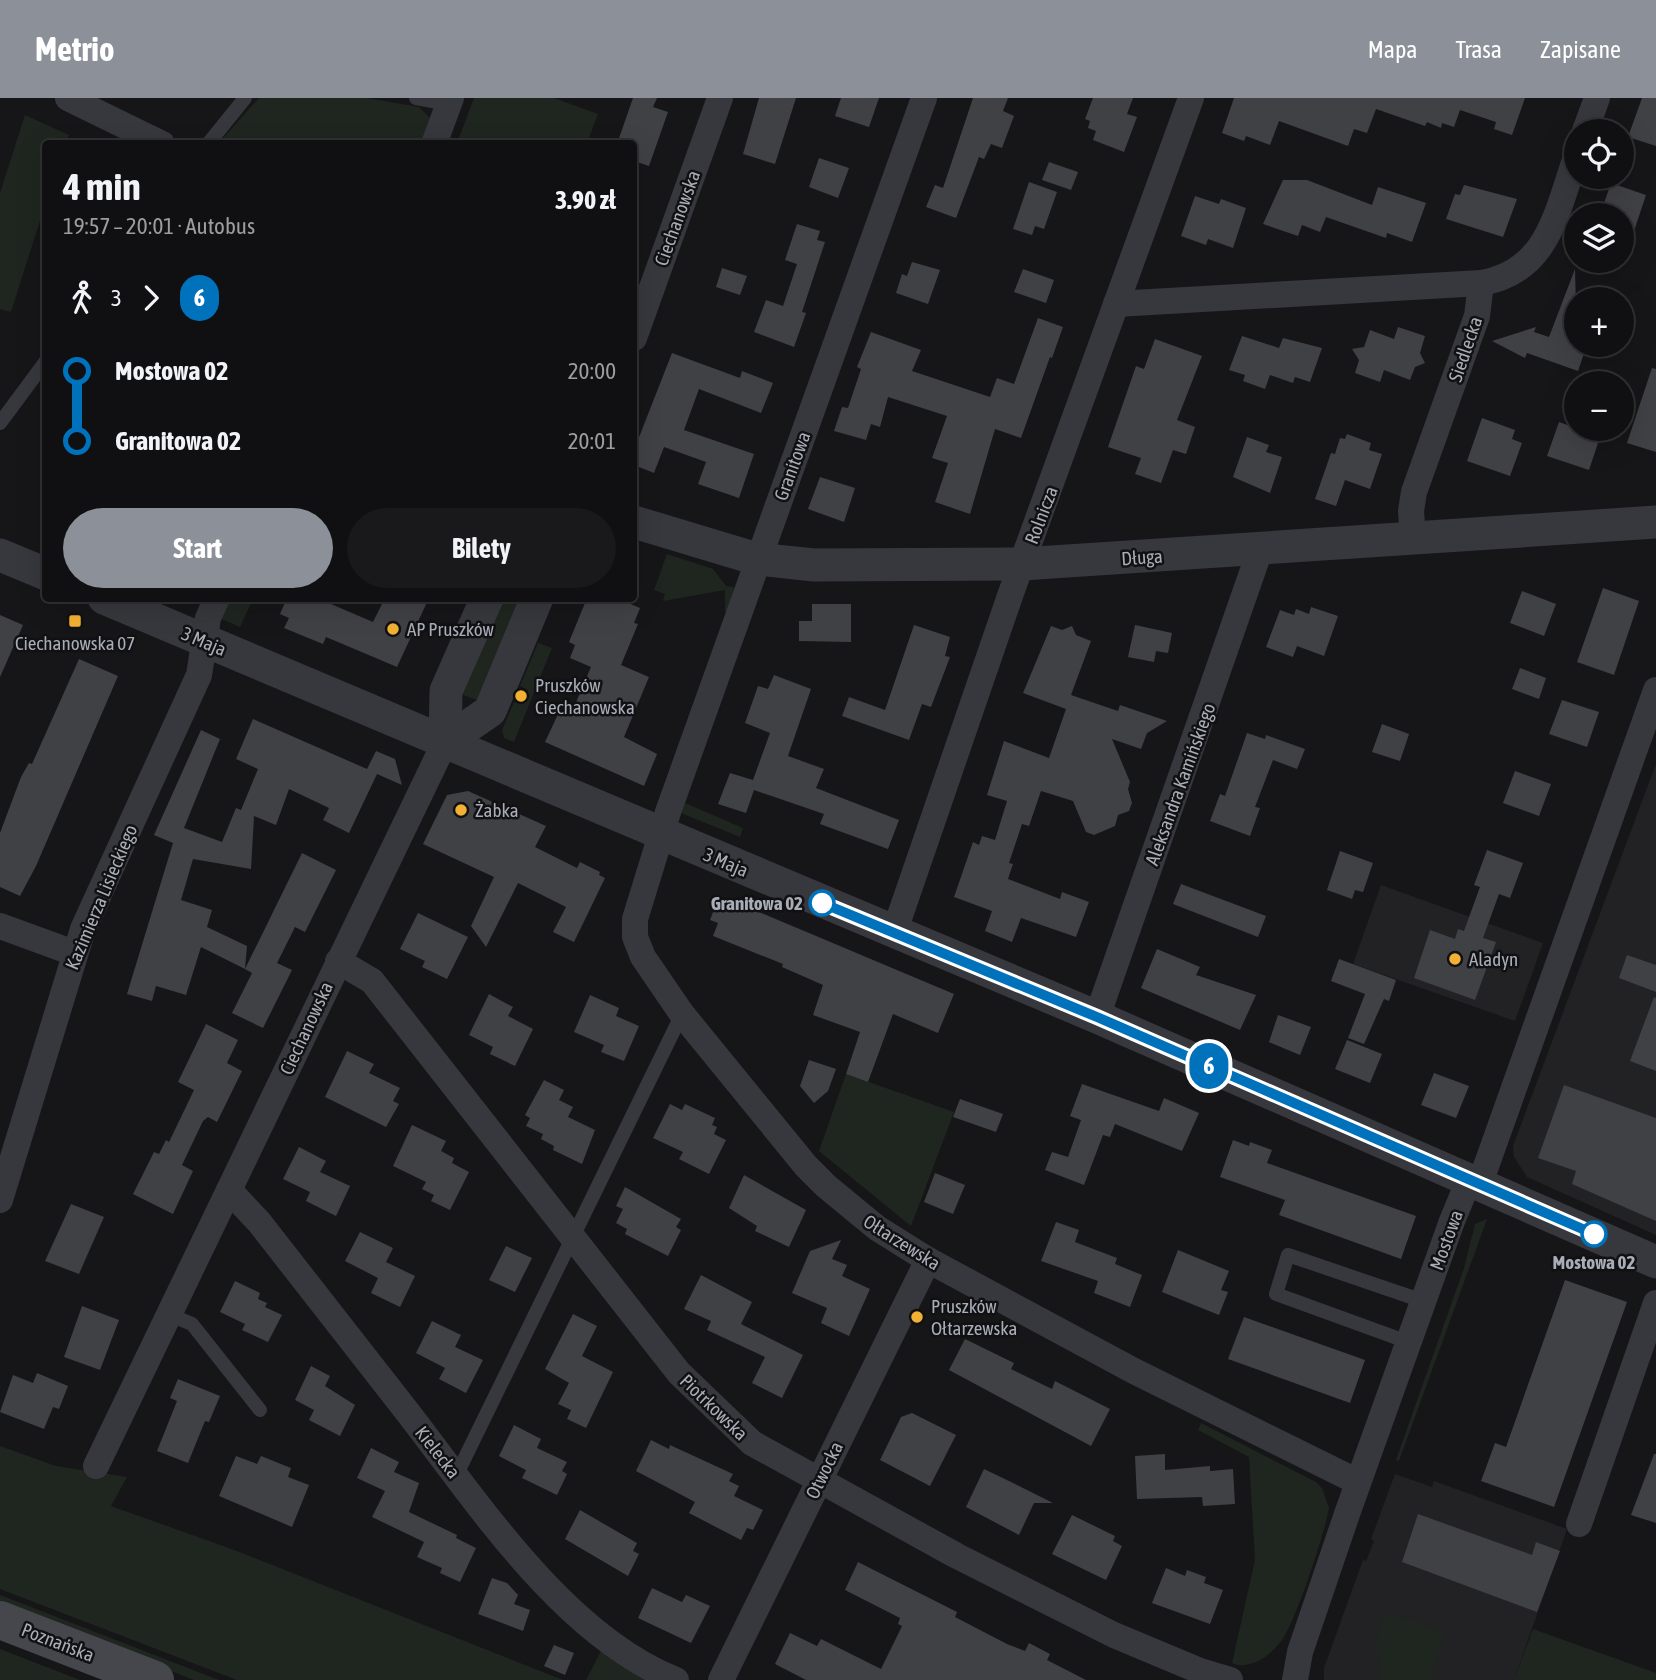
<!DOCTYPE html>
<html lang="pl">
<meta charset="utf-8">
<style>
body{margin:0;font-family:"Asap Condensed",sans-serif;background:#19191b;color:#f1f3f6;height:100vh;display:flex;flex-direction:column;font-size:26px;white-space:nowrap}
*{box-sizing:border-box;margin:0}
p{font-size:23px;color:#9c9d9f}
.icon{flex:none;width:38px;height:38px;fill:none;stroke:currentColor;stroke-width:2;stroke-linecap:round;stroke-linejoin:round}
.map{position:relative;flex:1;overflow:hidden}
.details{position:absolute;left:42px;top:42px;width:595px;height:462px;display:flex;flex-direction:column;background:#101012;border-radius:7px;box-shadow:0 7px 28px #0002,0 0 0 2px #303032}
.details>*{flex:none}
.badge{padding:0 14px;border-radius:23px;font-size:24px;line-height:46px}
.buttons{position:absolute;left:1564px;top:21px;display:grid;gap:14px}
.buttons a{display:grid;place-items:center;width:70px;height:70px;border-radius:50%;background:#101012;box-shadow:0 7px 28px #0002,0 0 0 2px #303032;font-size:35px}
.map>.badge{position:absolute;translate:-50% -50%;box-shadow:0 0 0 4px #fff}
.legs{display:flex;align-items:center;gap:10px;height:77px;padding:0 21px;font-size:23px}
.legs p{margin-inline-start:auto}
.overview{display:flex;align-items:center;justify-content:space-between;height:119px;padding:0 21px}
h1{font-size:38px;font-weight:700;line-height:52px}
.action{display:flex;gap:14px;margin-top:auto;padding:14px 21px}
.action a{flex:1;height:80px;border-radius:42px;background:#8c9099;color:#fff;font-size:28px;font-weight:700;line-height:80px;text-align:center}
.action a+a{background:#19191b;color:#f1f3f6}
ul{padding:0 21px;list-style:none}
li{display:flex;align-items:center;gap:24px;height:70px;font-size:26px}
li i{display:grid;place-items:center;width:10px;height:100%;margin:0 9px;background:currentColor}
li i::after{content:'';width:18px;height:18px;margin:-9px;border:5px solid;border-radius:50%;background:#101012}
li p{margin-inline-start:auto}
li:first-child i{background:linear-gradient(#0000 50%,currentColor 0)}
li:last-child i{background:linear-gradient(currentColor 50%,#0000 0)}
header{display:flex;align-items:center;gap:42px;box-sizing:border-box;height:98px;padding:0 35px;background:#8c9099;color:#fff}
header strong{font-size:33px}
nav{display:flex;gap:38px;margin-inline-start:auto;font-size:24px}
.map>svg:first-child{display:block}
</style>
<header>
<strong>Metrio</strong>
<nav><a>Mapa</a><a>Trasa</a><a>Zapisane</a></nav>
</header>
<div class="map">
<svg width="1656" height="1582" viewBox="0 0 1656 1582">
<rect width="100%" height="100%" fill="#161618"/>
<g fill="#222225">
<path d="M1656,666V1137L1527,1079L1514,1059L1513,1048Z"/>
<path d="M1381,787L1543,845L1515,923L1353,866Z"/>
<path d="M1395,1376L1432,1389L1434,1383L1567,1431L1514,1582H1324V1570L1363,1462L1366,1463L1374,1443L1371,1441Z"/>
</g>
<g fill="#1e261f">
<path d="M259,0H367L419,9L430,20L421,45L218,46Z"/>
<path d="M474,0H554L598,16L587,45H457Z"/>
<path d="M25,17L69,37L66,45L46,46L45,107L11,214L0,211V95Z"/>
<path d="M667,456L713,471L726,488L734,489L728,515L725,513V492L663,503L665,496L654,492Z"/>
<path d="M226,501H253L240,529L217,519Z"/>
<path d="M497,501H525L481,604L461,596Z"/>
<path d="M538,545L552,550L514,644L504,640L502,632L514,604L523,606L528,592L520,588Z"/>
<path d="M685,705L743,730L740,739L681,715Z"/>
<path d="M846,976L954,1014L911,1128L819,1053Z"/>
<path d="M1487,1121L1399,1363L1396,1362L1464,1170L1475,1126Z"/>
<path d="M1201,1325L1316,1384L1322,1390L1329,1410C1324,1437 1299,1513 1285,1537C1276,1554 1251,1574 1232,1565L1255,1462L1249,1359L1198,1332Z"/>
<path d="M0,1348L56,1368L127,1379L111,1408L237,1453L563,1582H237L0,1491Z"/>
<path d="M0,1497L219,1582H194L0,1507Z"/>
<path d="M1386,1514L1440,1533L1445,1538L1430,1582H1377L1383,1567L1373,1551Z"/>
<path d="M1533,1531L1656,1575V1582H1514Z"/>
<path d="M0,1551L80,1582H0Z"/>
<path d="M602,1551L656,1582H586Z"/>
</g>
<g fill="#404145">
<path d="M633,0H657L653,9L668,14L649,68L634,63V46H617Z"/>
<path d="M759,0H796L775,66L743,56Z"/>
<path d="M841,0H879L869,29L835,18Z"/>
<path d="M973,0H1008L1003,13L1014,18L1002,50L991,46L984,61L979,59L956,120L926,109L935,87L943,90Z"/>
<path d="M1093,0H1133L1127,16L1137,19L1124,54L1093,42L1096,33L1088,30L1090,23L1085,21Z"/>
<path d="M1234,0H1525L1512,37L1494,31L1496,24L1460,12L1454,29L1442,25L1441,30L1427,24L1425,28L1376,11L1367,35L1354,31L1348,48L1279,23L1270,47L1246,38L1244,43L1222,35Z"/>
<path d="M1642,0H1656V48L1628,39Z"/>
<path d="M819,60L849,70L838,100L809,89Z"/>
<path d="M1049,64L1078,74L1071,92L1042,82Z"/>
<path d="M1283,82H1307L1372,107L1378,89L1426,105L1412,144L1387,135L1386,140L1326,119L1320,134L1302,127L1298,138L1263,126Z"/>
<path d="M1029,84L1057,94L1044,131L1035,128L1032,137L1013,131Z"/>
<path d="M1611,85L1646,97L1626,157L1622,156V117H1600Z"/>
<path d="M1464,87L1517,101L1503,139L1446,121L1455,96L1460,97Z"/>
<path d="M1195,98L1219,106L1221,101L1246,110L1233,150L1208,141L1206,147L1181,138Z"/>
<path d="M797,126L820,133L817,142L825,144L802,214L806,215L794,249L754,234L766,202L783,208L797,166L785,162Z"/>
<path d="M912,164L940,172L928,206L896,195L902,176L907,178Z"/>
<path d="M722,170L747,178L740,197L716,189Z"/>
<path d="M1023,171L1054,182L1046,205L1014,194Z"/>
<path d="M1575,171L1577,247H1587L1578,273L1527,255L1525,260L1492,243L1536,229L1534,234L1549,239Z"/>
<path d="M1038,220L1063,229L1052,260L1050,259L1021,340L995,331L970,416L935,404L948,365L932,360L947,318L888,299L880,329L871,326L866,342L834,333L842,309L848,310L861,271L857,269L871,234L921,252L912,273L990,299L997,280L1014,286Z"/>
<path d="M1398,229L1425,238L1420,255L1425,265L1415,269L1410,282L1384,272L1380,284L1355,275L1359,262L1352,251L1364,249L1370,232L1394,241Z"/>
<path d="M1242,238L1279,250L1283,240L1322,250L1310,284L1295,279L1293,285L1270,277L1265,291L1243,283L1245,277L1229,272Z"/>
<path d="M1155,241L1202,258L1177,322L1195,329L1186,356L1173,352L1161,385L1135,376L1141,360L1108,349L1136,268L1144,271Z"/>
<path d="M672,255L740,280L742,273L773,285L761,315L699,291L684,332L754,356L739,400L698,386L706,364L664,349L654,375L634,367V352Z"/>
<path d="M1652,270L1656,271V354L1627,345Z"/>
<path d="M1482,320L1515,332L1512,341L1522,345L1510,378L1467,363Z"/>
<path d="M1559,324L1600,339L1589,372L1547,358Z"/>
<path d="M1347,336L1371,345L1369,352L1382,356L1370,391L1345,382L1336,408L1315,401L1331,355L1335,356L1340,340L1345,341Z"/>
<path d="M1247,339L1269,347L1266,354L1282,359L1270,395L1233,379Z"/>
<path d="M820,379L855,390L844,424L808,411Z"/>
<path d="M1603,490L1639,503L1614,577L1577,564Z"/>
<path d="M1522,493L1556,506L1544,538L1510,525Z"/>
<path d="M287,500H317L373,524L385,500H429L397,569L326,539L323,546L284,530L289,520L280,516Z"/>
<path d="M587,500H616L640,510L634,525L638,526L621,567L649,579L624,639L657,656L644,688L545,644L560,612L571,616L591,569L570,560L575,547L569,544Z"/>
<path d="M812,506H851V544L799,543V523H812Z"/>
<path d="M1311,509L1338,518L1324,558L1297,548L1293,559L1266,549L1280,512L1294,517L1296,511L1309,516Z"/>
<path d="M0,517L23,527L0,579Z"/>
<path d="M914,527L950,539L945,558L950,559L931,609L922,606L909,642L842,618L849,599L885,612Z"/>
<path d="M1135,527L1172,535L1168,555L1156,553L1154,564L1128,559Z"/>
<path d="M1051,528L1062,532L1072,528L1076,537L1091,543L1071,597L1118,613L1120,607L1167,623L1147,635L1141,651L1112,641L1130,684L1128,691L1132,705L1129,713L1118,717L1115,728L1094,737L1086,734L1073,703L1041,693L1029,728L1022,726L1009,765L1013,766L1008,781L1060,801L1062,794L1089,804L1076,839L1021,820L1012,844L985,833L992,813L954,799L973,744L979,747L982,738L995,742L1007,703L987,697L1004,643L1049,660L1066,611L1023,595Z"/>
<path d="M79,561L118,578L36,768L20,798L0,789V735L21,679L29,665L32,666Z"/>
<path d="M1520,570L1546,580L1539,601L1512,591Z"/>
<path d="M774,577L811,591L788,658L824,671L816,690L899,722L888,751L820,726L824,716L754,692L746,715L718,706L730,675L753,682L770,635L745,625L758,588L768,591Z"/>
<path d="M1562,602L1599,614L1587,649L1549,636Z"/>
<path d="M253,621L367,671L376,653L395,661L402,687L377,676L349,735L323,722L329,710L289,691L276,727L254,718L251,771L193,761L181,802L212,812L207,829L247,848L245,871L201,849L186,897L156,888L152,903L127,896L173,745L154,737L201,632L220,641L184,730L222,744L236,710L241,712L258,671L236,661Z"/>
<path d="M1382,626L1409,636L1400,663L1372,654Z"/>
<path d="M1247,635L1265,641L1266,637L1305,651L1297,671L1273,662L1255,709L1260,710L1250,738L1210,723L1220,696L1225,698Z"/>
<path d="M1515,673L1551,686L1539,718L1503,705Z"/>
<path d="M468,693L546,728L535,749L577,770L580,764L600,774L599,777L605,780L574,844L553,834L566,809L518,785L486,849L471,828L494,779L423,746L447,697Z"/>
<path d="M1487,752L1523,765L1510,800L1499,796L1483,840L1496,844L1475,902L1414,880L1430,832L1455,841L1458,831L1464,833L1480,789L1474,787Z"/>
<path d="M1340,753L1373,765L1363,794L1355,792L1352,801L1327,792Z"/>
<path d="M302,755L336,772L305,834L295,829L277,865L292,872L263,930L232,915L252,875L245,871Z"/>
<path d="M1181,786L1266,818L1258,839L1173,806Z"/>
<path d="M728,801L954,896L938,935L893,916L868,984L846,976L860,934L813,917L823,887L782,869L783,866L713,838L718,825L710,822L717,804L725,807Z"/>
<path d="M418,815L468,839L447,881L422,869L425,863L400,851Z"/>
<path d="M1157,851L1200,869L1196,877L1256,897L1240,932L1141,890Z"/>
<path d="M1627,857L1656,867V894L1619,880Z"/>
<path d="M1339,861L1396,882L1389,903L1384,901L1364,946L1348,940L1365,896L1331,883Z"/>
<path d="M489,896L513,909L508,918L533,931L515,968L490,956L493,949L469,937Z"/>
<path d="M590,897L619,910L616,918L639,928L624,963L601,954L604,947L574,934Z"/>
<path d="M1654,899L1656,900V973L1630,963Z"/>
<path d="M1278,917L1311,929L1300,957L1269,944Z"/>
<path d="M206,926L238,942L227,965L242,973L217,1024L208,1019L203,1023L182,1067L193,1073L173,1116L133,1096L154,1054L159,1056L166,1042L169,1044L194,992L178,984Z"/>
<path d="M1347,942L1382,956L1370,985L1335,971Z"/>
<path d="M347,953L374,966L369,975L400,990L393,1003L399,1006L386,1029L325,999Z"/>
<path d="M809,962L836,971L828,993L814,1005L800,988Z"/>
<path d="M1434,975L1469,988L1456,1020L1421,1007Z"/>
<path d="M544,982L564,992L559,1002L573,1009L568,1019L595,1032L582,1066L553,1052L554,1048L541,1041L543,1036L526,1028L530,1020L525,1017Z"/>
<path d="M1082,986L1159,1013L1164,1000L1199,1015L1182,1053L1115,1026L1110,1039L1103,1037L1084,1087L1045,1072L1052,1054L1068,1059L1081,1022L1070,1018Z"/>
<path d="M1564,987L1656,1020V1123L1572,1086L1576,1073L1538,1060Z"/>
<path d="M960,1001L1003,1016L996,1034L953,1019Z"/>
<path d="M670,1006L682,1012L685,1006L715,1020L712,1027L717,1029L714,1036L726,1042L709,1076L679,1061L683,1054L653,1040Z"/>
<path d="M412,1027L446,1043L441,1053L454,1060L452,1065L469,1074L450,1112L431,1103L434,1097L422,1091L426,1084L393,1068Z"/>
<path d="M1233,1042L1249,1048L1250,1044L1272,1052L1267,1065L1416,1118L1401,1161L1279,1117L1285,1102L1220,1079Z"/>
<path d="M299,1049L326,1063L320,1074L350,1088L336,1118L306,1103L310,1094L283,1081Z"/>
<path d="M935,1075L965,1087L953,1116L924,1104Z"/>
<path d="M744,1077L806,1112L789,1149L755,1133L757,1128L729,1110Z"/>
<path d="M625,1089L681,1121L676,1129L681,1132L668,1158L625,1136L627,1131L616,1125L623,1111L616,1108Z"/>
<path d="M71,1106L104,1119L79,1176L45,1163Z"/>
<path d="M1056,1124L1079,1132L1075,1144L1117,1160L1115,1166L1142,1177L1130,1209L1094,1195L1098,1183L1041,1163Z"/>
<path d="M360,1134L393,1150L386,1164L415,1178L400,1209L371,1195L378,1180L345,1163Z"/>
<path d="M841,1142L832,1161L847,1167L842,1178L870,1191L849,1238L821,1225L827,1210L792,1195L810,1153Z"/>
<path d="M506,1148L532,1160L515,1194L489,1182Z"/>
<path d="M1178,1152L1229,1173L1221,1192L1228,1194L1219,1217L1162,1194Z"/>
<path d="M701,1177L752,1204L741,1226L803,1257L782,1300L752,1285L765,1259L707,1232L711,1223L684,1211Z"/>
<path d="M1565,1182L1627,1204L1554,1409L1481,1383L1495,1345L1506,1349Z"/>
<path d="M235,1183L260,1195L258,1201L267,1205L265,1209L282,1217L268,1244L242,1232L245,1226L220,1214Z"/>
<path d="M82,1208L119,1222L100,1272L64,1259Z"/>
<path d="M573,1216L597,1228L582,1258L613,1274L586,1330L567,1321L571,1312L558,1306L569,1285L545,1271Z"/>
<path d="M1244,1219L1365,1262L1350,1305L1228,1261Z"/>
<path d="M432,1223L461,1237L455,1249L483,1262L466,1295L439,1281L445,1270L416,1255Z"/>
<path d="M965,1241L1014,1265L1011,1271L1052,1291L1055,1283L1110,1311L1091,1348L949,1272Z"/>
<path d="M311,1268L330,1278L325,1288L355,1307L340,1338L309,1322L314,1312L295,1302Z"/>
<path d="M37,1275L68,1288L59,1311L53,1309L44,1331L0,1314L13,1277L33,1285Z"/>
<path d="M178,1281L220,1298L209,1324L205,1323L188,1365L157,1353L177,1303L170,1300Z"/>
<path d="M912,1315L956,1337L930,1388L880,1362L901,1319Z"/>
<path d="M514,1327L541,1341L537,1350L567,1364L562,1373L567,1376L557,1397L522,1380L526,1372L499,1358Z"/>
<path d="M651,1342L669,1351L670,1347L733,1376L729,1383L739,1388L734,1398L763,1412L753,1432L747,1430L741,1442L689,1415L695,1404L636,1373Z"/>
<path d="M371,1350L399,1364L394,1374L419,1385L409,1414L457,1437L456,1440L476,1450L460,1484L440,1475L442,1470L417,1459L424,1444L372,1419L385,1393L357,1380Z"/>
<path d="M1165,1356V1372L1210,1368V1373L1233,1371L1235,1406L1203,1408L1202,1399L1137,1401L1135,1358Z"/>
<path d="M1654,1356H1656V1425L1631,1417Z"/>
<path d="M236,1358L257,1366L261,1358L291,1370L288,1379L309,1387L292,1429L219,1398Z"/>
<path d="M984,1371L1011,1384L1053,1405H1034L1019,1437L966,1409Z"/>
<path d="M580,1412L637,1445L633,1453L639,1456L628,1478L565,1441Z"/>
<path d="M1418,1416L1532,1457L1536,1444L1560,1453L1537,1514L1402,1464Z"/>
<path d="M1072,1417L1115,1438L1113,1443L1122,1448L1106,1482L1052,1456Z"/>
<path d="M858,1464L957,1514L955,1519L1007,1546L1025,1553L1029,1545L1050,1556L1047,1562L1086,1582H806L775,1566L790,1535L817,1548L821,1541L881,1571L902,1528L898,1526L900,1520L845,1492Z"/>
<path d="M1166,1470L1185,1478L1187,1472L1206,1479L1204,1485L1223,1492L1210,1526L1152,1505Z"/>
<path d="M492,1480L507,1485L518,1497L514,1506L530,1512L523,1533L478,1516Z"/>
<path d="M652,1490L682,1504L686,1497L710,1508L691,1545L638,1520Z"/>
<path d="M554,1547L574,1555L565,1577L544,1568Z"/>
</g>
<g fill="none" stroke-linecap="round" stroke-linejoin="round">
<g stroke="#37383d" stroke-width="14">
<path d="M416,0L449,6"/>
<path d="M208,46L245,0"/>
<path d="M0,325L46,263"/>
<path d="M170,1217L192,1226L260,1312"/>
<path d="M1408,1244L1276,1196L1288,1157L1423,1203"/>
<path d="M456,1378L682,916"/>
</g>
<g stroke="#37383d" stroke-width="26">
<path d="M68,0L162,46"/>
<path d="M924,0L668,714L635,821V839L643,859L682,916L806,1068L826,1088L877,1130L928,1162L1134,1273L1358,1384"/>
<path d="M1585,33L1597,0"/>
<path d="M434,46L451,0"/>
<path d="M1116,206L1481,185"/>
<path d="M634,240L720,0"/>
<path d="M1413,441L1411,413L1414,394L1477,218L1481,185C1549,174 1557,112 1577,56"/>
<path d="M0,828L74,855"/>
<path d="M894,835L1011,495L1191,0"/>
<path d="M338,863L372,883L679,1275L752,1345L957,1458L1114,1537L1200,1573L1230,1582"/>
<path d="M1097,919L1260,452"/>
<path d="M229,1092L259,1124C309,1188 359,1252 409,1316C480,1408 565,1538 676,1582"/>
<path d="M0,1102L83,831L199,577L208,520L217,500"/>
<path d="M96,1368L445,644"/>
<path d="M1579,1426L1656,1205"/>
<path d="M721,1582L928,1162"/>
<path d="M1295,1582L1300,1554L1347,1416L1452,1123L1464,1094L1484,1074L1656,592"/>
</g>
<g stroke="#37383d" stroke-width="33">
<path d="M634,424L757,461L814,467L1022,466L1656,424"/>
<path d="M0,457L46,476"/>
<path d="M104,500L1097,919L1656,1164"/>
<path d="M445,644L490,613L537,500"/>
<path d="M445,644L446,593L487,500"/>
</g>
<path stroke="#45474d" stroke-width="38" d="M0,1522L155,1582"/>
</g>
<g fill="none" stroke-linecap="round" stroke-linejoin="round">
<g stroke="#fff" stroke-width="16">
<path id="line-1" d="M822,805L1097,919L1594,1136"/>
</g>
<use href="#line-1" stroke="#0072bc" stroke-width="10"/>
</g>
<g fill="#f2b134" stroke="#111113" stroke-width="2.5">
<rect x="68" y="516" width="14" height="14" rx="3.5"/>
<circle cx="393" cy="531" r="7"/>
<circle cx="521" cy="598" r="7"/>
<circle cx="461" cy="712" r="7"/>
<circle cx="1455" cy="861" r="7"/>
<circle cx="917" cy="1219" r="7"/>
</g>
<g fill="#fff" stroke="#0072bc" stroke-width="3.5">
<circle cx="822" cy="805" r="12"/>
<circle cx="1594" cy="1136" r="12"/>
</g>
<g text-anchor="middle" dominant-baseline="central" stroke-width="5" stroke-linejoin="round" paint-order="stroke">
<g font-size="19" fill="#a8adb8" stroke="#111113">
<text transform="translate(677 120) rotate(-70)">Ciechanowska</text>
<text transform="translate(1465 251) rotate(-71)">Siedlecka</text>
<text transform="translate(792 368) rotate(-70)">Granitowa</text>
<text transform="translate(1041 417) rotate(-69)">Rolnicza</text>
<text transform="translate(1142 459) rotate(-4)">Długa</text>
<text transform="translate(204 543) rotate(23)">3 Maja</text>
<text transform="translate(1180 686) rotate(-70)">Aleksandra Kamińskiego</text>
<text transform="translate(726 764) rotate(23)">3 Maja</text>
<text transform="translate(101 799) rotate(-67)">Kazimierza Lisieckiego</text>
<text transform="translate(306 930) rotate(-65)">Ciechanowska</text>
<text transform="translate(1446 1142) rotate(-70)">Mostowa</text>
<text transform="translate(902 1144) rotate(32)">Ołtarzewska</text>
<text transform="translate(714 1309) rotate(44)">Piotrkowska</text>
<text transform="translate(438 1354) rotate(52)">Kielecka</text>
<text transform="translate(824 1372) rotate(-64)">Otwocka</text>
<text transform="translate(58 1544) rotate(21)">Poznańska</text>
</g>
<g font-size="19" fill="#a8adb8" stroke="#111113" text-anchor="start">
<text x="407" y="531">AP Pruszków</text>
<text x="75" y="545" text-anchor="middle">Ciechanowska 07</text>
<text x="535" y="587">Pruszków<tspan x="535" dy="22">Ciechanowska</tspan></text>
<text x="475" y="712">Żabka</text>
<text x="1469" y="861">Aladyn</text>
<text x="931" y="1208">Pruszków<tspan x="931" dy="22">Ołtarzewska</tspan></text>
</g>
<g font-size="19" font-weight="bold" fill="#a8adb8" stroke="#111113" text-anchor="end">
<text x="803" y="805">Granitowa 02</text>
<text x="1594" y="1164" text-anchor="middle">Mostowa 02</text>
</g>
</g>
</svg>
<div class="buttons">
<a><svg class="icon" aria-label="locate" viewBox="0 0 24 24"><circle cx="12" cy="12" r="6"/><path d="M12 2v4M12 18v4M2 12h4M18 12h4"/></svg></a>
<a><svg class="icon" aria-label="layers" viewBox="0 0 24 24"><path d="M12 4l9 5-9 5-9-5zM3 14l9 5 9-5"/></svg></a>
<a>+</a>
<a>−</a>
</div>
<b class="badge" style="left:1209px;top:968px;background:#0072bc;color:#fff">6</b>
<section class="details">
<div class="overview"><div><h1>4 min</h1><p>19:57 – 20:01 · Autobus</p></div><b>3.90 zł</b></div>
<div class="legs"><svg class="icon" aria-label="walk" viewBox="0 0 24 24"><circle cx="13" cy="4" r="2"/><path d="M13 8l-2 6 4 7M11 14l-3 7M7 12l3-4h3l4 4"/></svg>3<svg class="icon" aria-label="forward" viewBox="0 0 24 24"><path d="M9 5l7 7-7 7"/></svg><b class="badge" style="background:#0072bc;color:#fff">6</b></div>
<ul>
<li><i style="color:#0072bc"></i><b>Mostowa 02</b><p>20:00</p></li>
<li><i style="color:#0072bc"></i><b>Granitowa 02</b><p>20:01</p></li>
</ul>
<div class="action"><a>Start</a><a>Bilety</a></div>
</section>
</div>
